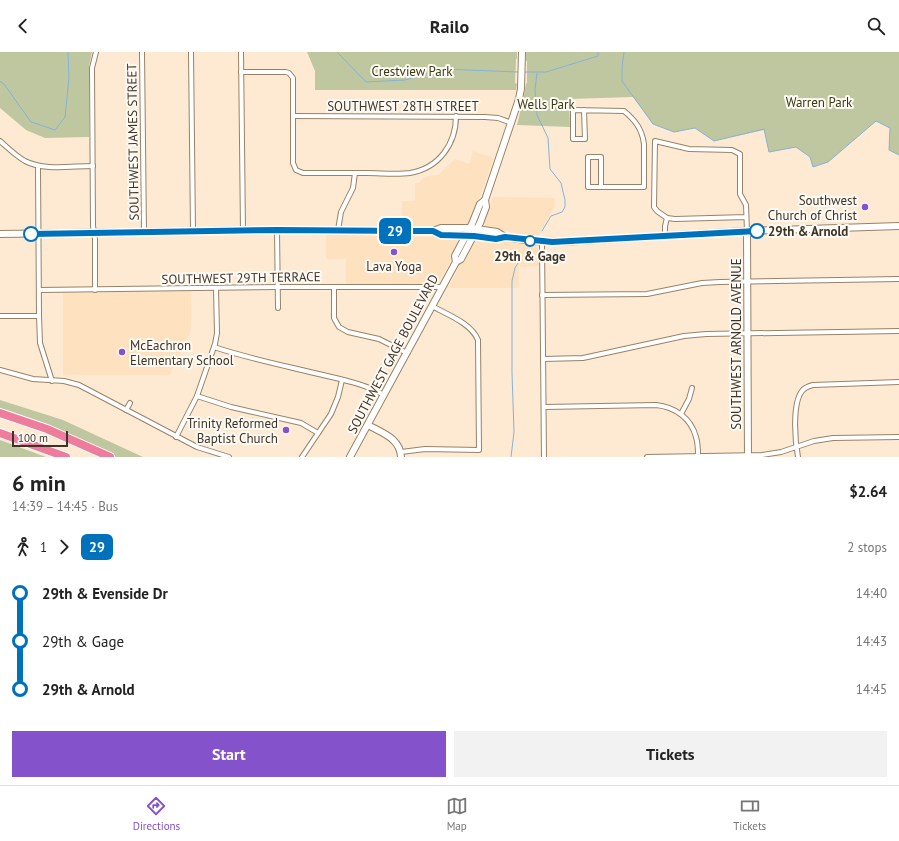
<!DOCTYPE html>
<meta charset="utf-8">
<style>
body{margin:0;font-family:"PT Sans",sans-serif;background:#f2f2f2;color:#222;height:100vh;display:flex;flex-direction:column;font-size:15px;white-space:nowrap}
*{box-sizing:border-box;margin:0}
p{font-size:13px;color:#767676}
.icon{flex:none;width:22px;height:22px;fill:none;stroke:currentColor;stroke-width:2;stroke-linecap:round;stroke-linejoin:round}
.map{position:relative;height:405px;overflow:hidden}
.drawer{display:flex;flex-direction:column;background:#fff;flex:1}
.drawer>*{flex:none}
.badge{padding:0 8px;border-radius:6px;font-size:14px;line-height:26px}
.scale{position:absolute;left:12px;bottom:10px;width:56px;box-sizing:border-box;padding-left:4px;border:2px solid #3d3428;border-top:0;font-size:11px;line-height:14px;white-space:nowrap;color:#3d3428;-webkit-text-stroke:3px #fffaf4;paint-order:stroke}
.map>.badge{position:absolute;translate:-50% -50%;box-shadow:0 0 0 2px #fff}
.legs{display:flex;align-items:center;gap:6px;height:44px;padding:0 12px;font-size:13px}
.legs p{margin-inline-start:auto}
.overview{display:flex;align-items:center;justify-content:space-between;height:68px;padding:0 12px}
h1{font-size:22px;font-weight:800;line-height:30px}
.button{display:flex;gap:8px;margin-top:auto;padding:8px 12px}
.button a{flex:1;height:46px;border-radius:0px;background:#8452cb;color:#fff;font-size:16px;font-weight:800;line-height:46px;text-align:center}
.button a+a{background:#f2f2f2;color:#222}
ul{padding:0 12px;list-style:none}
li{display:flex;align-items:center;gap:14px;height:48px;font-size:15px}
li i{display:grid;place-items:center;width:6px;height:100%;margin:0 5px;background:currentColor}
li i::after{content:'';width:10px;height:10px;margin:-5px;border:3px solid;border-radius:50%;background:#fff}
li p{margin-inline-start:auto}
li:first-child i{background:linear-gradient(#0000 50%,currentColor 0)}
li:last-child i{background:linear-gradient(currentColor 50%,#0000 0)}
header{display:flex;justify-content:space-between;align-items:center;height:52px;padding:0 12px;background:#fff;font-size:18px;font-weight:800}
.menu{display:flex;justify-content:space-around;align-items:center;height:56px;border-top:1px solid #e0e0e0;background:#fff;font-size:11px;color:#767676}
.menu a{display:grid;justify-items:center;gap:2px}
.menu .active{color:#8452cb}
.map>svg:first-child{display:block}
</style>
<header><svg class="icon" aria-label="back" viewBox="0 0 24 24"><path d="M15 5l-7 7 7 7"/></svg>Railo<svg class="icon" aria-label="search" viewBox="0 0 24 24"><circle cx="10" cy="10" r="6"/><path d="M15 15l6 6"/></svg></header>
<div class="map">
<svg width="899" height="405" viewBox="0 0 899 405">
<rect width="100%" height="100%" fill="#feead3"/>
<g fill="#fee1be">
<path d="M473,99L494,106L470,171L465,174H402V149H415V131H419L423,126L427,124L438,123L455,107L469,112Z"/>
<path d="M493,145L555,146V154L538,184L523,183L485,174L484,168Z"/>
<path d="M326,183L452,185L455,186L459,192L439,230L437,233H346V207H326Z"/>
<path d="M478,186L536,194L539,199V214L519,215V236H448L473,189Z"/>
<path d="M191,239V278L170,323H63V241Z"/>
</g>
<g fill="#bfc7a0">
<path d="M0,0H92L89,14V85L45,86L26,78L0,56Z"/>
<path d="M307,0H517V6L516,8L515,31L517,32L516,38H315V19Z"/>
<path d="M526,0H899V103L889,98L890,76L876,69L828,110L813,115L810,105L796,95L769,100L764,78L714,89L695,76L674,80L653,72L633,45L569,47L570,75L517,73L524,44L526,32L527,31V9H526Z"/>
<path d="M0,348L63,368L143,405H116L94,395L0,359Z"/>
<path d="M0,388L46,405H0Z"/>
</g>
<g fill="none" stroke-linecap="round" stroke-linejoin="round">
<g stroke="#85b2d7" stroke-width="1">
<path d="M337,0L366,30L405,28L443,17L518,20"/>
<path d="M624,0L622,15V29L653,72L674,80L695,76L714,89L764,77L769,100L796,95L810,105L813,115L828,110L876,69L890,76L889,98L899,103"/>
<path d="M524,20H546L598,4V0"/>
<path d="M537,21L535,38L537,63L548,86L550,117L561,131L565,148V155L562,160L551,164L542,179"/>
<path d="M0,29L4,32L31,70L55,78L65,65L69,26L68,0"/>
<path d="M511,405L514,380L512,321V229L515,216L518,211"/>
</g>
<g stroke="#988267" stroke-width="6">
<g id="street">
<path d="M142,0L144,180"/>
<path d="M191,0L193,179"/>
<path d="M241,0L243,179"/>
<path d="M241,20H286L289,21L293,26V111L296,118L303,121C324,121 346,121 367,121C381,121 396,123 410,121C439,116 456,92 456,64"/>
<path d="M584,58L585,87H573V58L624,59C635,68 642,77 644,92V135H588V105H601V135"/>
<path d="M293,64L485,65L498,66L512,71"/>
<path d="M0,89C8,96 16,104 25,109C44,119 71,114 93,114"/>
<path d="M38,114L39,264L40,291L52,329"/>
<path d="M746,165L675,167L667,166L657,159L654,155L655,89L689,97L732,98L740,102V142L746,153L747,179"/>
<path d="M277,178L278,256"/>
<path d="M338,178L341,160L353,136L355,121"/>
<path d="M665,184V174L667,166"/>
<path d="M542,190L544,405"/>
<path d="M334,235V266L339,275L348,280L379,287L407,301"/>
<path d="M39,238L278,235H442"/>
<path d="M95,238V187L93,174L92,16L96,0"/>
<path d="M542,243L647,242L702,231L720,230L899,227"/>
<path d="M0,264H39"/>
<path d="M214,295C250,307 286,314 323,323C344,328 365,332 384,343"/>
<path d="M543,307L583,306L684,284L706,282L899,279"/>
<path d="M0,318L33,327L64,329L79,333L197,395L229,405"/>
<path d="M197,344L231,355L301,371L318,381"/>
<path d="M544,355L656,353C675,355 691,366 696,385C698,391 698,398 698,404"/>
<path d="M126,358L130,351"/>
<path d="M681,362L689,347L692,336"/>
<path d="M176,385L197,344L215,292L217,281L216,236"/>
<path d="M401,400L425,397L479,398L478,288C471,271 448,263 432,254"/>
<path d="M302,405L331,362L338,345L342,328"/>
<path d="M647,405L762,403L781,400L814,389L833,386L899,385"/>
<path d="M798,405C795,389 792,352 802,339C805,335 809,334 813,333L899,330"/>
</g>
</g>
<g stroke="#988267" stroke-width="8">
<g id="secondary">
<path d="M433,179L441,176H470L497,180L505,185"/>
<path d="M747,179L748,405"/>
<path d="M0,182L277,178L413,179H433L441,183H474L496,187L505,185L531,189L562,190L747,179L899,174"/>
<path d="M456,210L455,204L472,172L480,152L485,148"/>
<path d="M368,373C382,381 400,386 401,405"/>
<path d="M350,405L456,210L461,207L480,171L486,155L485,148L519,47L521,37L522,0"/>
</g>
</g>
<g stroke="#fff" stroke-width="10">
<g id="highway">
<path d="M0,361L47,377L110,405"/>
<path d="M0,381L66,405"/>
</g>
</g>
<use href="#street" stroke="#fff" stroke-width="4"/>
<use href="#secondary" stroke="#fff" stroke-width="6"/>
<use href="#highway" stroke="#ee7c9d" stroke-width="8"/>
</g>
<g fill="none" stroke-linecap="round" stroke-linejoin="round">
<g stroke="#fff" stroke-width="9">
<path id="line-1" d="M31,182L277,178L414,179H433L441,183L474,184L496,187L505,185L552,190L757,179"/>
</g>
<use href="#line-1" stroke="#0072bc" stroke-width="6"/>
</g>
<g fill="#8452cb" stroke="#fffaf4" stroke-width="1.5">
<circle cx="865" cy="155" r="4"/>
<circle cx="394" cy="200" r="4"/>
<circle cx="122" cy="300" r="4"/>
<circle cx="286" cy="378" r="4"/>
</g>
<g fill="#fff" stroke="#0072bc" stroke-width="2">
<circle cx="757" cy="179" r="7"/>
<circle cx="31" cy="182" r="7"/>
<circle cx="530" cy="189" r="5"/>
</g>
<g text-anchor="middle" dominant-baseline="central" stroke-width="4" stroke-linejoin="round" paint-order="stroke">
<g font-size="13" fill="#353c13" stroke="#fffaf4">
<text x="412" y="19">Crestview Park</text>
<text x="819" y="50">Warren Park</text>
<text x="546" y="52">Wells Park</text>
</g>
<g font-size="13" fill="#3d3428" stroke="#fffaf4">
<text x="403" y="54">SOUTHWEST 28TH STREET</text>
<text transform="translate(133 90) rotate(-91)">SOUTHWEST JAMES STREET</text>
<text transform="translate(241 226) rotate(-1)">SOUTHWEST 29TH TERRACE</text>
<text transform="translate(736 292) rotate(-90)">SOUTHWEST ARNOLD AVENUE</text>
<text transform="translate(393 302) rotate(-62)">SOUTHWEST GAGE BOULEVARD</text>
</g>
<g font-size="13" fill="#3d3428" stroke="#fffaf4" text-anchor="end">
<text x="857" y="148">Southwest<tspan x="857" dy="15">Church of Christ</tspan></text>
<text x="394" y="214" text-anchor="middle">Lava Yoga</text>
<text x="130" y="293" text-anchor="start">McEachron<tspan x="130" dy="15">Elementary School</tspan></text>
<text x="278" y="371">Trinity Reformed<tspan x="278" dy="15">Baptist Church</tspan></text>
</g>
<g font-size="13" font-weight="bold" fill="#3d3428" stroke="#fffaf4" text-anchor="start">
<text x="768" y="179">29th &amp; Arnold</text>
<text x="530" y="204" text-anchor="middle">29th &amp; Gage</text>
</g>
</g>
</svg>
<div class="scale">100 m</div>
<b class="badge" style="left:395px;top:179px;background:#0072bc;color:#fff">29</b>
</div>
<section class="drawer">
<div class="overview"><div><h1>6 min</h1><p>14:39 – 14:45 · Bus</p></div><b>$2.64</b></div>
<div class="legs"><svg class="icon" aria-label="walk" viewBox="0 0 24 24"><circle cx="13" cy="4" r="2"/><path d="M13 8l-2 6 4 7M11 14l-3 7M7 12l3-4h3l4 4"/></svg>1<svg class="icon" aria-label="forward" viewBox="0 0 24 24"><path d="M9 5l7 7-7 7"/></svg><b class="badge" style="background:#0072bc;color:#fff">29</b><p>2 stops</p></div>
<ul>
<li><i style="color:#0072bc"></i><b>29th &amp; Evenside Dr</b><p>14:40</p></li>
<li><i style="color:#0072bc"></i><span>29th &amp; Gage</span><p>14:43</p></li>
<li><i style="color:#0072bc"></i><b>29th &amp; Arnold</b><p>14:45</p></li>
</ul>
<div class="button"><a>Start</a><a>Tickets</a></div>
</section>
<nav class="menu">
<a class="active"><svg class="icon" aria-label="directions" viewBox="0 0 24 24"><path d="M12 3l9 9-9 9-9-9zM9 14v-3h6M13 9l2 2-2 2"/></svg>Directions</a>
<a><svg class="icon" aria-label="map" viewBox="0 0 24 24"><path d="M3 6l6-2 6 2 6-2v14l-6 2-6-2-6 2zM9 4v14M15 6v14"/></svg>Map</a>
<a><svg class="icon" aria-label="tickets" viewBox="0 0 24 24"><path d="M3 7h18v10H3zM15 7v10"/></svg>Tickets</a>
</nav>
